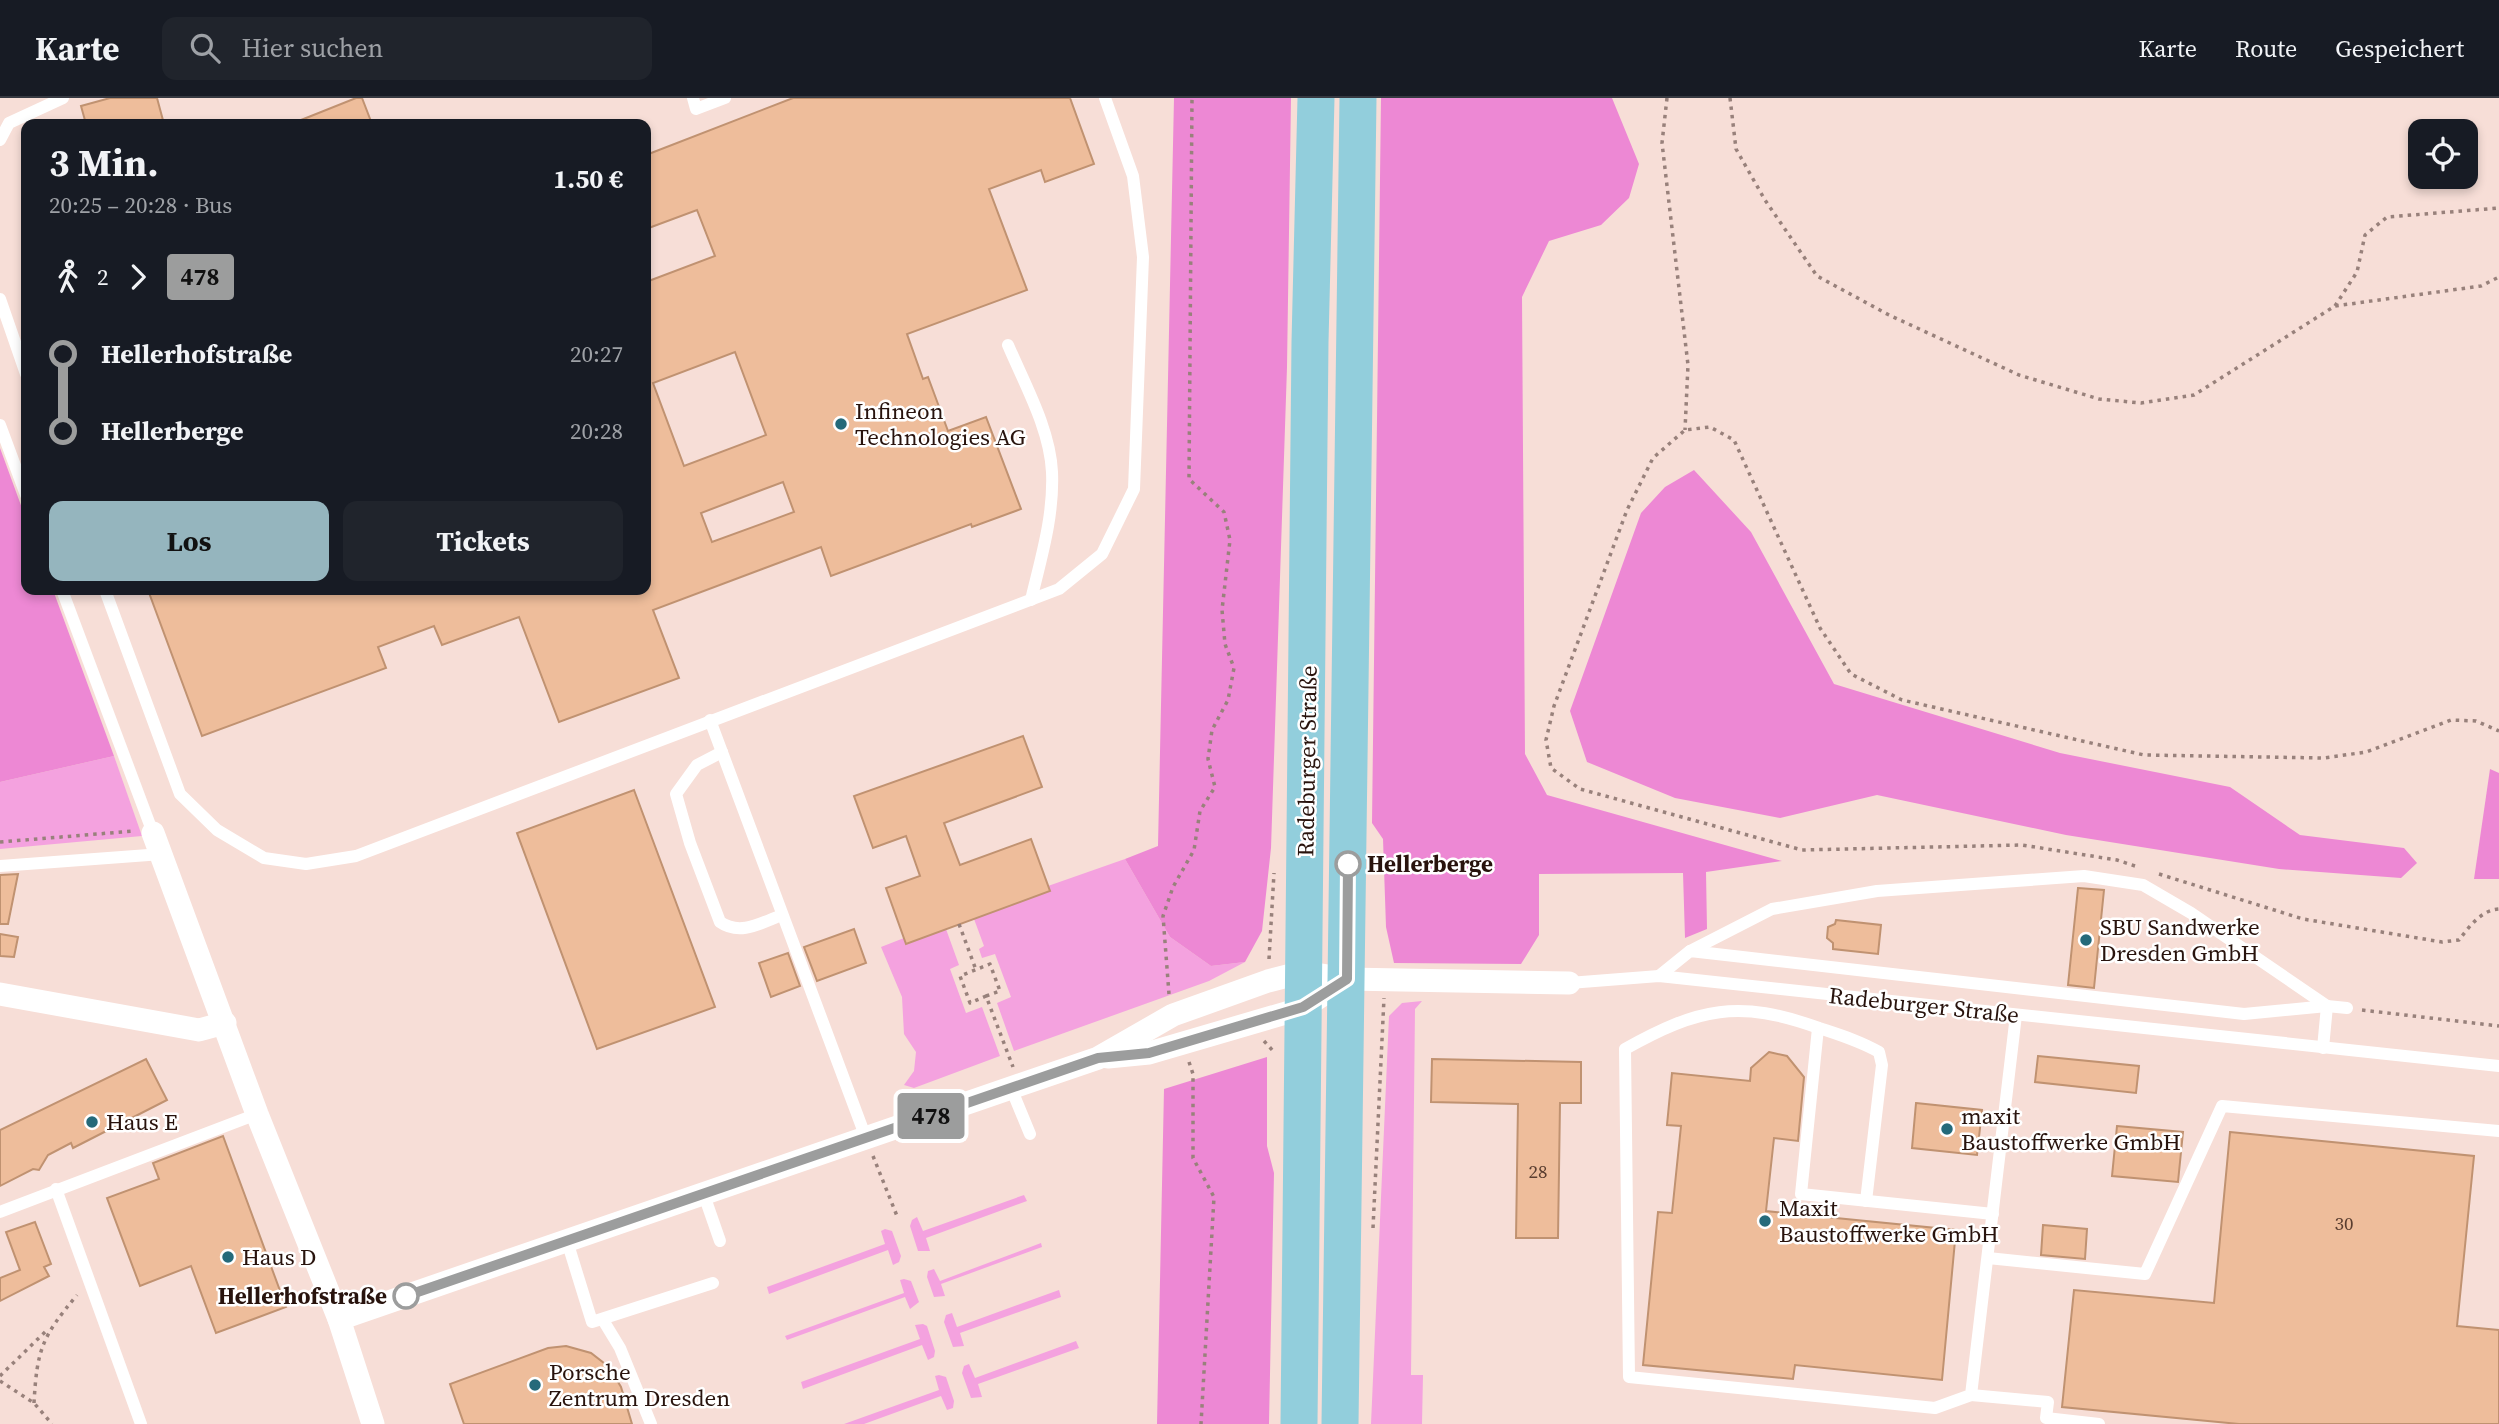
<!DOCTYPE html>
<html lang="de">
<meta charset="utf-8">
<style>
body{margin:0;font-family:"Source Serif 4",serif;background:#20242c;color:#f1f3f6;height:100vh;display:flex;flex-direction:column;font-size:26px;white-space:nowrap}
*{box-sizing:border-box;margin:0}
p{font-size:23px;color:#9ea1a6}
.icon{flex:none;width:38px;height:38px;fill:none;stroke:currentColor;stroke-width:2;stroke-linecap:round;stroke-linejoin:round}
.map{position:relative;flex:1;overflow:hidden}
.panel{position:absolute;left:21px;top:21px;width:630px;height:476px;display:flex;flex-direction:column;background:#171b24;border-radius:14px;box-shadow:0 4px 10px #0003}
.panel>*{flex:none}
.badge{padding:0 14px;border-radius:5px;font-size:24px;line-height:46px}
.tools{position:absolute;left:2408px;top:21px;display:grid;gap:14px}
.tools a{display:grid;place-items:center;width:70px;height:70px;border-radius:14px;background:#171b24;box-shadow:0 4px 10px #0003;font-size:35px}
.map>.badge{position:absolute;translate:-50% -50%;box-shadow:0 0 0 4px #fff}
.legs{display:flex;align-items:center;gap:10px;height:77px;padding:0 28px;font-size:23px}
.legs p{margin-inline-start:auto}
.summary{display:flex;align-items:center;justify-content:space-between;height:119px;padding:0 28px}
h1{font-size:38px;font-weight:700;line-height:52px}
.cta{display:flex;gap:14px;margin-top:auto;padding:14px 28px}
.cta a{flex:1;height:80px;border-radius:14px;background:#95b5be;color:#111;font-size:28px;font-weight:700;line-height:80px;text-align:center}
.cta a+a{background:#20242c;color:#f1f3f6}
ul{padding:0 28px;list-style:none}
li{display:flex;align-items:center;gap:24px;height:77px;font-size:26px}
li i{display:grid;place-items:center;width:10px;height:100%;margin:0 9px;background:currentColor}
li i::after{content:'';width:18px;height:18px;margin:-9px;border:5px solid;border-radius:50%;background:#171b24}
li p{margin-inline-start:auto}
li:first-child i{background:linear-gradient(#0000 50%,currentColor 0)}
li:last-child i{background:linear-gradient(currentColor 50%,#0000 0)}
header{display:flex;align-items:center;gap:42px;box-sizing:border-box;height:98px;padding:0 35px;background:#171b24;border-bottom:2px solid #363941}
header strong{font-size:33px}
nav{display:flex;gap:38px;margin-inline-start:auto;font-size:24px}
.search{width:490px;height:63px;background:#20242c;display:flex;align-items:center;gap:18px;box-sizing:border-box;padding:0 24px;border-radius:14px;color:#9ea1a6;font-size:26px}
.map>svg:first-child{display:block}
</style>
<header>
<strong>Karte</strong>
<div class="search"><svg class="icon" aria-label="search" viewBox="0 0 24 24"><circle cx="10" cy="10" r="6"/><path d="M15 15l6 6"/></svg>Hier suchen</div>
<nav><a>Karte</a><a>Route</a><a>Gespeichert</a></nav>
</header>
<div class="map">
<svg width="2499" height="1326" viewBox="0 0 2499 1326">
<rect width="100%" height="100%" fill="#f7ded7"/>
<g fill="#f4a2df">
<path d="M114,658L142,738L0,751V684Z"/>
<path d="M1125,761L1170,839L1211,868L1245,864L1209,883L1014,953L997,905L1011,899L995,856L982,860L979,851L984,848L974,821L1050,793L1048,788Z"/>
<path d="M946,831L959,867L950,871L966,915L982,909L1000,958L914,990L904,987L914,973L916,954L904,936L902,899L881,849L904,840L906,846Z"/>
<path d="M1422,903L1415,911L1411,1277H1423L1422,1326H1371L1389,918L1402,905Z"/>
<path d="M1024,1097L1027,1103L926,1140L930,1153H918L910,1128L912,1122L917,1119L923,1133Z"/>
<path d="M885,1131L892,1133L901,1158L899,1164L893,1167L888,1152L769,1196L767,1189L885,1146L881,1133Z"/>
<path d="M1041,1145L1042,1149L941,1186L945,1198L934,1199L927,1179L928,1173L934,1171L940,1183Z"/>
<path d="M904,1181L911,1183L919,1204L910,1211L905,1199L787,1242L785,1238L904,1195L900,1182Z"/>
<path d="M1059,1192L1061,1199L960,1235L964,1248L953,1249L944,1224L946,1217L952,1215L957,1229Z"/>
<path d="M923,1226L927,1228L935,1253L934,1259L928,1262L922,1247L803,1291L801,1284L920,1241L915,1227Z"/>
<path d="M1076,1243L1079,1250L978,1286L982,1299L971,1300L962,1275L964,1268L969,1266L975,1280Z"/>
<path d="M939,1277L946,1279L954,1303L953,1310L947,1312L941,1298L864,1326H844L939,1292L935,1278Z"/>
</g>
<g fill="#ed88d4">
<path d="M1174,0H1291L1287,269L1271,750L1262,833L1245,864L1211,868L1170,839L1125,761L1158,748Z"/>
<path d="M1381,0H1612L1639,66L1629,100L1601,127L1549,143L1522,199L1525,656L1547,697L1782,763L1706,774L1707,831L1685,840L1683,775L1539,776V837L1521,866L1394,865L1386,829L1383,741L1372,725Z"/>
<path d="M0,350L26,421V492H53L114,658L0,684Z"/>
<path d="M1694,372L1751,434L1834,586L2060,655L2230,689L2300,737L2404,750L2417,765L2401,780L2279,771L2066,737L1877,697L1780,720L1675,700L1587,664L1570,613L1641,415L1665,389Z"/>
<path d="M2490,671L2499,675V781H2474Z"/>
<path d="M1267,959V1048L1274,1075L1269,1326H1157L1164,991Z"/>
</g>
<g fill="#eebd9b" stroke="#c09271" stroke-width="2" fill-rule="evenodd">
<path d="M110,0H157L164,26H86L81,8Z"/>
<path d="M356,0H362L372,26H291Z"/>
<path d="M793,0H1070L1094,66L1045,84L1041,72L989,91L1027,192L907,236L923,281L928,279L948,333L986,319L1021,411L972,429L971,426L831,478L821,449L653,512L679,580L559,624L519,519L442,547L434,528L378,549L386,570L202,638L148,492H646V184L715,158L697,112L646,131V57ZM735,254L766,337L684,368L653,285ZM783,384L794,414L712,444L701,415Z"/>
<path d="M1023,638L1042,689L944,725L960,767L1031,741L1050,793L906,846L886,790L920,778L906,738L873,750L854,698Z"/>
<path d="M634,692L715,909L597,951L517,735Z"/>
<path d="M18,776L8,826H0V777Z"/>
<path d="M2078,790L2104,792L2094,890L2068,887Z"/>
<path d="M1836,822L1881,827L1878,856L1833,851V845L1827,840L1828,829L1835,826Z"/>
<path d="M854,831L866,865L817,883L804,849Z"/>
<path d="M0,836L18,839L14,859L0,858Z"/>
<path d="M788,855L800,888L771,899L759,865Z"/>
<path d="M1769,954L1787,958L1804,979L1798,1043L1774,1040L1766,1113L1956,1132L1942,1282L1795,1267L1793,1281L1643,1267L1658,1114L1672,1115L1681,1028L1667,1027L1672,975L1750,983L1751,970Z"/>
<path d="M2038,958L2139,968L2136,995L2035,984Z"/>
<path d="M146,961L167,1002L73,1050L71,1045L48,1057L39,1072L33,1071L0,1088V1032Z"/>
<path d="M1432,961L1581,964V1005H1560L1558,1140H1516L1518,1006L1431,1004Z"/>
<path d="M1916,1005L1982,1012L1977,1057L1912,1050Z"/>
<path d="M2117,1028L2183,1034L2178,1084L2112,1078Z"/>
<path d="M2230,1034L2474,1058L2457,1228L2499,1232V1326H2239L2062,1309L2074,1192L2214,1205Z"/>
<path d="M223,1038L286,1209L216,1235L191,1168L140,1188L107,1100L159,1081L153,1065Z"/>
<path d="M35,1124L51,1166L44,1169L49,1178L0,1203V1180L20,1172L6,1134Z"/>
<path d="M2043,1127L2087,1131L2085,1161L2041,1157Z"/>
<path d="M566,1248L591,1255L609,1269L621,1289L632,1326H464L450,1286L548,1250Z"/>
</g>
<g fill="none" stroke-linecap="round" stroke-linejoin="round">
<g stroke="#98817b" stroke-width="3.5" stroke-dasharray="3.5 5" stroke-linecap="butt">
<path d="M1667,0L1662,45L1688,267L1685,332"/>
<path d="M1730,0L1736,51L1765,102L1817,178L1889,217L2019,277L2099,301L2141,305L2194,297L2335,208L2481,188L2499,179"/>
<path d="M2335,208L2357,174L2365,137L2387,119L2499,110"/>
<path d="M0,744L134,733"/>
<path d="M2135,768L2117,762L2022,747L1802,752L1580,691L1551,670L1546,642L1554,608L1627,412L1653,360L1685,332L1710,329L1734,342L1820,530L1851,576L1902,602L2144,657L2324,660L2366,654L2451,622L2476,623L2499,633"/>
<path d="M2159,776L2303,821L2442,844L2459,842C2469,829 2481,812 2499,811"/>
<path d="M959,826L976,872"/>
<path d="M1269,861L1274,775"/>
<path d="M1169,896L1163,818L1173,789L1194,752L1200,713L1215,689L1208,661L1212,632L1228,602L1234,570L1225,546L1222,512L1230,442L1224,414L1189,381L1192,0"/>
<path d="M986,898L1000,893L990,866L960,878L970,905L986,898L1013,969"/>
<path d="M2362,912L2499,928"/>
<path d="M1264,943L1275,955"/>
<path d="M1189,964L1193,976V1060L1214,1099L1201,1326"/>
<path d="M873,1058L897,1118"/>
<path d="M1373,1130L1384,900"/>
<path d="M0,1278L46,1233"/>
<path d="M0,1283L34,1305L52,1326"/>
<path d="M34,1305C37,1251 42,1239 77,1197"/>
</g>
<g stroke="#fff" stroke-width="12">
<path d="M693,0L696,11L725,0"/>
<path d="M0,42L9,25L63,0"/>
<path d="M0,201L26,276"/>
<path d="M1008,247C1025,287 1050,331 1052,374C1054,418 1041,460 1031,502"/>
<path d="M0,327L26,397"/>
<path d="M62,492L153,735"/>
<path d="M105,492L180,696L217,732L264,760L306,766L356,758L1059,491L1102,456L1134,391L1143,159L1133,78L1105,0"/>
<path d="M710,622L866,1040"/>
<path d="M722,654L697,667L676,696L690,745L720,824C740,838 761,825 782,817"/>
<path d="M0,768L162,756"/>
<path d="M1690,853L1772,811L1877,793L2084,778L2143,787L2191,815L2327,908L2323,950"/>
<path d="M1659,878L1690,853L2244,916L2327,908L2347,910"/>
<path d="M1569,885L1659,878L2499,968"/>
<path d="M1818,930L1801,1096L1993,1116"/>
<path d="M1011,990L1030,1036"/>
<path d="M56,1091L141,1326"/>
<path d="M704,1097L720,1143"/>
<path d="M1866,1103L1882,967L1879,954C1860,943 1840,937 1819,930C1739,901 1698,910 1625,951L1629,1279L1935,1310L1971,1297L2016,917"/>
<path d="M0,1114L257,1016"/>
<path d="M567,1143L592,1224L713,1185"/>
<path d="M1988,1160L2145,1176L2222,1008L2499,1033"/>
<path d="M603,1222L620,1250L651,1326"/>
<path d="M1971,1297L2048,1304L2046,1320L2099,1326"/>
</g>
<g stroke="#fff" stroke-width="23">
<path d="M153,735L257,1016L339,1221L373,1326"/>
<path d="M0,896L199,932L225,925"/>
<path d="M1108,959L1149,955L1303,910L1347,881"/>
<path d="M339,1221L1098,960L1173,917L1268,883L1303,874L1347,881L1569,885"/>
</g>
<g stroke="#92cedc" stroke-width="37">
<path d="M1299,1326L1310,244L1316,0"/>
<path d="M1340,1326L1358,0"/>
</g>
</g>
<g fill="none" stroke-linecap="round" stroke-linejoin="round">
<g stroke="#fff" stroke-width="16">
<path id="line-1" d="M406,1198L1098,960L1149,955L1303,909L1347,881L1348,766"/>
</g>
<use href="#line-1" stroke="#9c9d9d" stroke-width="10"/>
</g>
<g fill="#256a7a" stroke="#fff" stroke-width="2.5">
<circle cx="841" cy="326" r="7"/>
<circle cx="2086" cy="842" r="7"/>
<circle cx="92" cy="1024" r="7"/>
<circle cx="1947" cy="1031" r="7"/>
<circle cx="1765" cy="1123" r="7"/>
<circle cx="228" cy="1159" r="7"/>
<circle cx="535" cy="1287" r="7"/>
</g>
<g fill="#fff" stroke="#9c9d9d" stroke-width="3.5">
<circle cx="1348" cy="766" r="12"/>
<circle cx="406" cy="1198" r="12"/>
</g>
<g text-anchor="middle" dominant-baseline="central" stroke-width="5" stroke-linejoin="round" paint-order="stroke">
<g font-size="19" fill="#5a3e30">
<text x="1538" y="1073">28</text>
<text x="2344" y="1125">30</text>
</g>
<g font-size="23" fill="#28130d" stroke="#fff" text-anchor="start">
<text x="855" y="313">Infineon<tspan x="855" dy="26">Technologies AG</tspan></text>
<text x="2100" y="829">SBU Sandwerke<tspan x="2100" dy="26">Dresden GmbH</tspan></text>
<text x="1961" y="1018">maxit<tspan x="1961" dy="26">Baustoffwerke GmbH</tspan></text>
<text x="106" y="1024">Haus E</text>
<text x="1779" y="1110">Maxit<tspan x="1779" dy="26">Baustoffwerke GmbH</tspan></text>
<text x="242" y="1159">Haus D</text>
<text x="549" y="1274">Porsche<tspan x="549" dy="26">Zentrum Dresden</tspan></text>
</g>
<g font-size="23" fill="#28130d" stroke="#fff">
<text transform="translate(1307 663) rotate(-89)">Radeburger Straße</text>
<text transform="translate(1924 907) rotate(6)">Radeburger Straße</text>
</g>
<g font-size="23" font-weight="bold" fill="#28130d" stroke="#fff" text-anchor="start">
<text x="1367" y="766">Hellerberge</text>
<text x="387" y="1198" text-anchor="end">Hellerhofstraße</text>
</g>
</g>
</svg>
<div class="tools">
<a><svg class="icon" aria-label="locate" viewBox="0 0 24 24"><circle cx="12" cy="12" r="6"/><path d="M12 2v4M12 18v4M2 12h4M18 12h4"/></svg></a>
</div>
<b class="badge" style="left:931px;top:1018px;background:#9c9d9d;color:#111">478</b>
<section class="panel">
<div class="summary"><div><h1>3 Min.</h1><p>20:25 – 20:28 · Bus</p></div><b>1.50 €</b></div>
<div class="legs"><svg class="icon" aria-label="walk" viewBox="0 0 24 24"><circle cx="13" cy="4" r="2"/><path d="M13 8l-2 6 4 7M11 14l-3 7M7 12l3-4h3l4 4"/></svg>2<svg class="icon" aria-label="forward" viewBox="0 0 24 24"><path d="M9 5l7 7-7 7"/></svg><b class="badge" style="background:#9c9d9d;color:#111">478</b></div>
<ul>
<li><i style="color:#9c9d9d"></i><b>Hellerhofstraße</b><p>20:27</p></li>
<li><i style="color:#9c9d9d"></i><b>Hellerberge</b><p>20:28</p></li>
</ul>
<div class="cta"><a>Los</a><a>Tickets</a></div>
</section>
</div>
